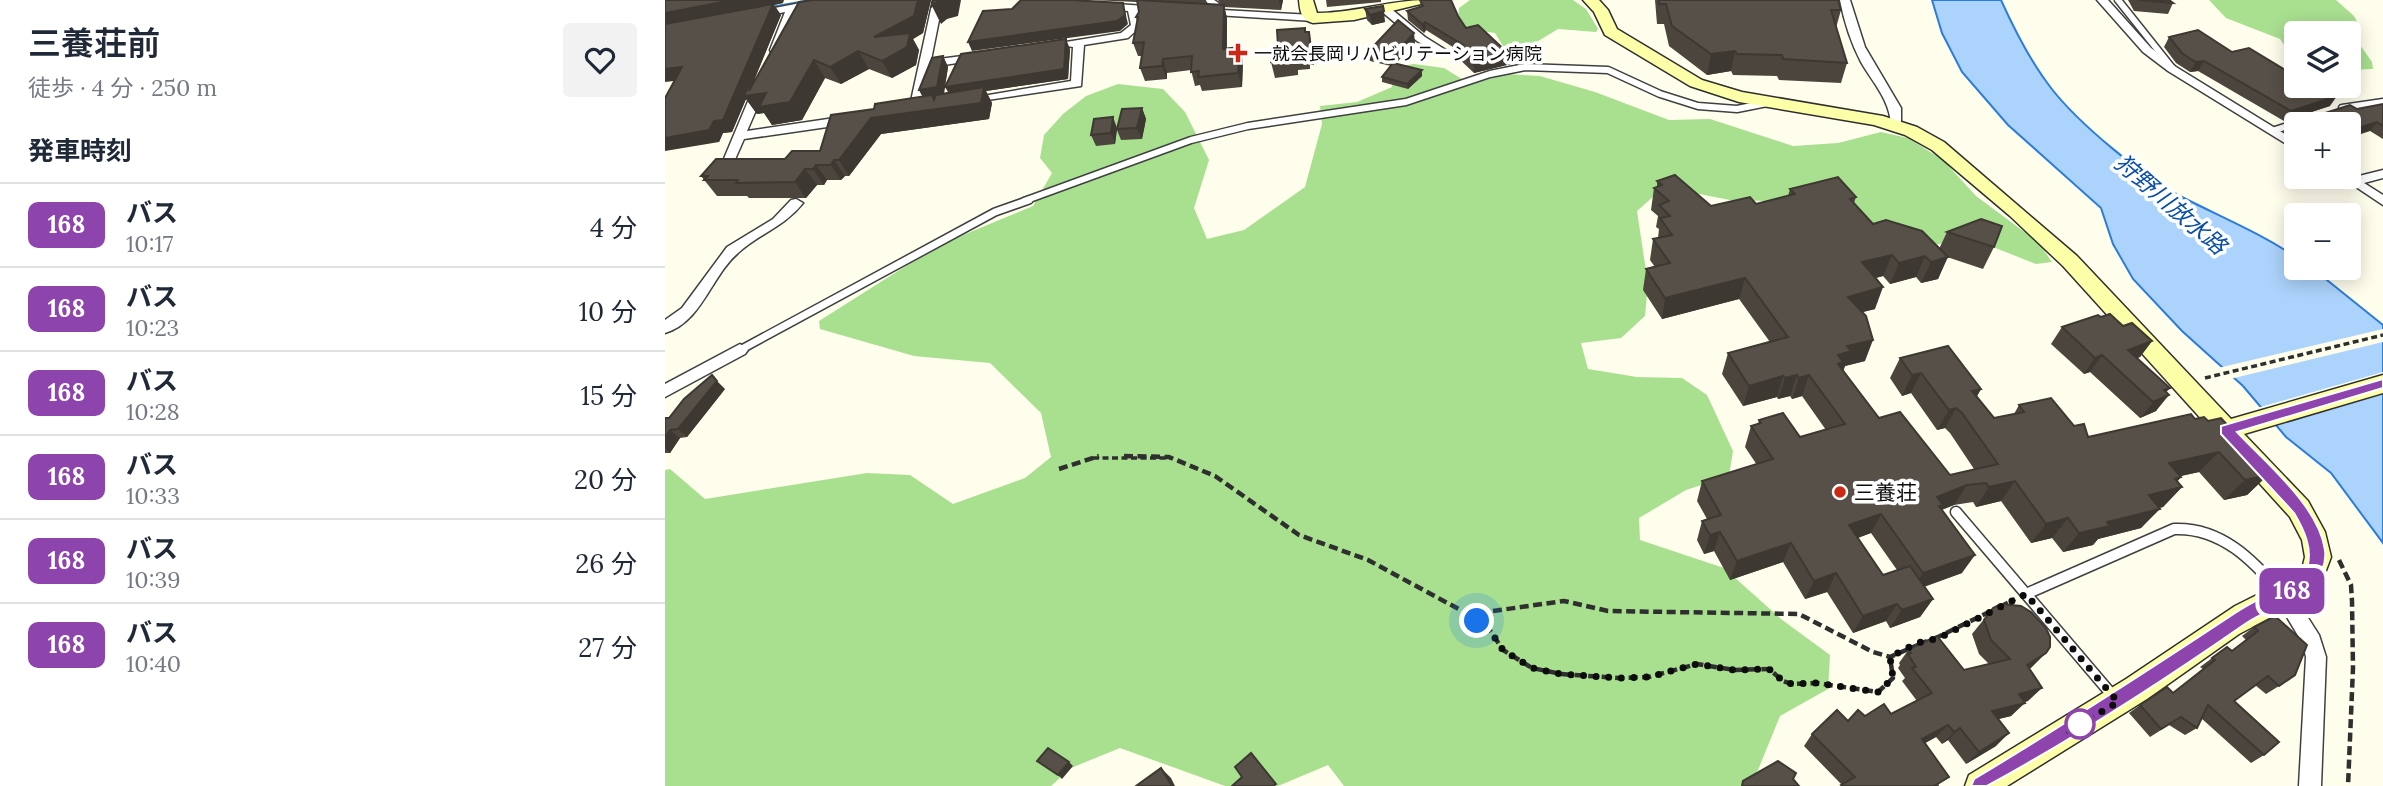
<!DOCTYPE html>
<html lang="ja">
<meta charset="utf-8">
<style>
body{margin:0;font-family:Lora,"Noto Sans JP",serif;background:#f2f2f3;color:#1f2937;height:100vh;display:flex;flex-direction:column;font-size:26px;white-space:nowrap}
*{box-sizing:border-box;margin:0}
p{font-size:23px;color:#747a83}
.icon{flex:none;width:38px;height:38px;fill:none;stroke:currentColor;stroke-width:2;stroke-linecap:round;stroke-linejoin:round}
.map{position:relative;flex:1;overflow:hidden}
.panel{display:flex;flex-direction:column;background:#fff;width:665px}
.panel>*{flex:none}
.badge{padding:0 14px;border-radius:10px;font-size:24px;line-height:46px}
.controls{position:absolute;left:1619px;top:21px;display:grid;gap:14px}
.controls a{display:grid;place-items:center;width:77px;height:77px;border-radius:7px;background:#fff;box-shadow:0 4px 18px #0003;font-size:35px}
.you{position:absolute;width:35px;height:35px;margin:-18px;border:5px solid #fff;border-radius:50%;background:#1a73e8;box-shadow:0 0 0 10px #1a73e833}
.map>.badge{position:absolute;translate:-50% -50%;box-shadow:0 0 0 4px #fff}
h2{padding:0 28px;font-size:26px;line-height:63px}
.round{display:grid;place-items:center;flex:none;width:74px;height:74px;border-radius:7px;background:#f2f2f3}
.head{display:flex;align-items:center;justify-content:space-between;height:119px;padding:0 28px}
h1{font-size:33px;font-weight:600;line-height:52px}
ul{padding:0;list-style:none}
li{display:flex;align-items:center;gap:21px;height:84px;padding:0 28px;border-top:2px solid #e0e1e3}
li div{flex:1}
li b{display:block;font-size:26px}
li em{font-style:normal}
li .badge{min-width:77px;font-weight:700;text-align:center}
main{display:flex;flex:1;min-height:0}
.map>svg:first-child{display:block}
</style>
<main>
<section class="panel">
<div class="head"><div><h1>三養荘前</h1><p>徒歩 · 4 分 · 250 m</p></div><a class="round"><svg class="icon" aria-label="heart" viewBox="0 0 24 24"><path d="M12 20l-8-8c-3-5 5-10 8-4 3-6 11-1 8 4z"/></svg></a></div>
<h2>発車時刻</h2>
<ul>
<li><span class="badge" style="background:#8e44ad;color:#fff">168</span><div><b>バス</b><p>10:17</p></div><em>4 分</em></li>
<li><span class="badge" style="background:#8e44ad;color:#fff">168</span><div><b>バス</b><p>10:23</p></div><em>10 分</em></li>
<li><span class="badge" style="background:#8e44ad;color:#fff">168</span><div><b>バス</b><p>10:28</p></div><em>15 分</em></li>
<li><span class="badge" style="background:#8e44ad;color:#fff">168</span><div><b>バス</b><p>10:33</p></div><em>20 分</em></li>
<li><span class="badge" style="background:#8e44ad;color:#fff">168</span><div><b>バス</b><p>10:39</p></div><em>26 分</em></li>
<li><span class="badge" style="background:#8e44ad;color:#fff">168</span><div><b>バス</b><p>10:40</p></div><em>27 分</em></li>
</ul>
</section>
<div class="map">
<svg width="1718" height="786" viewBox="0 0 1718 786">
<rect width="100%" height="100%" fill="#fffeed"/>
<g fill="#a9e090">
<path d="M805,0H908L921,9L933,29L931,32L893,29L860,49L838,46L830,33L797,28L793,19L794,8Z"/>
<path d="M1544,0H1671L1689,16L1695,27L1688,35L1707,62L1708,69L1684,70V33H1631V58L1625,54L1615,39L1561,18Z"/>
<path d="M749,64L779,68L805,84L843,74L875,76L930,92L1004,120L1045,119L1128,146L1173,143L1216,132L1243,138L1278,160L1311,196L1373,242L1387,262L1371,264L1305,238L1259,247L1102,201L1065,200L1024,192L990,195L972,211L983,284L980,316L956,338L916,343L923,369L972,377L1017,378L1042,395L1068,451L1064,476L1021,490L974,518L975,540L1059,568L1116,619L1165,655L1163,689L1115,716L1093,770L1082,786H679L663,765L613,786H560L455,748L406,768L386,786H0V470L5,469L40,499L202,473L245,475L288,504L360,478L386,457L376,413L325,363L249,356L155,329L154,321L274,245L368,206L387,173L375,158L379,135L398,114L421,96L453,84L498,89L520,112L544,160L529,208L542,239L579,230L640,187L657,124L655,106L692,102L727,87L728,67Z"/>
</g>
<path fill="#acd3fc" stroke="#2c7dda" stroke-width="2" d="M1267,0H1336C1350,31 1365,61 1386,88C1414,124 1477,176 1517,197C1556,217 1595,233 1631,257V268H1647L1718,325V543L1666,473L1621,437L1578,386L1517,331L1468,279L1448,244L1436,208L1343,125L1297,72L1277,33Z"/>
<g fill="#fffeed">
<path d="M1718,329V342L1565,379L1553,368Z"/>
<path d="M1718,372V394L1608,426L1592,408Z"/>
</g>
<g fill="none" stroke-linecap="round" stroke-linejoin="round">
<path stroke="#2c7dda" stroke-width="3.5" d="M105,8L150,0"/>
<g stroke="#404040" stroke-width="9">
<g id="lane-far2">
<path d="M544,0L551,5V13"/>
<path d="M1453,0L1508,69"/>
<path d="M1677,108L1718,102"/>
<path d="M1607,131L1638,121"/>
<path d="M359,201L526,140L583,126L741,102L825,74L860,67L943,70L995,94L1033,106L1072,109L1102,103"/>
</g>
</g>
<g stroke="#404040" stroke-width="10">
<path id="lane-far1" d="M75,350L330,212L364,200"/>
</g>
<g stroke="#404040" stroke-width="13">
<g id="lane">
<path d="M1291,512L1448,696"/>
<path d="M1361,594L1509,529C1556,527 1588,560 1617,594"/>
</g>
</g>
<g stroke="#404040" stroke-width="3">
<g id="street">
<path d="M151,0H172L131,10L115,50L106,52L105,50L120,12L94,17L89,14L90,12Z"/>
<path d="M268,0H278L266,60L313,54L318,57L313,60L265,67L256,110L250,114L244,110Z"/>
<path d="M1175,0H1185L1200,47L1236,108V128H1228L1226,125C1225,100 1208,83 1196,62C1186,43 1179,21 1175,0Z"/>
<path d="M1432,0H1443L1486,48L1511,67L1631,141V150L1503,71L1478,52Z"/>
<path d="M437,3L495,7L500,10L495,13L474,12L476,26L463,38L419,45L416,86L302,103L300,101L306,98L406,81L408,47L401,46V42L456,33L466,25L463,11L433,8V4Z"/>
<path d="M716,7H724L760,37L784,52L775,54L752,41L716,11Z"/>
<path d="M539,9L648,15L653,18L648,21L535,14L534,12Z"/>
<path d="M95,84L101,87L82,131L183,116L189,120L183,124L79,139L68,164H60L58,161L89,87Z"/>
<path d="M1718,170V178L1699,183L1718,195V205L1676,177H1684V173L1690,177Z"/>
<path d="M131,199L138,203C118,228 95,233 73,253C46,276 37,322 0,333V320L17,308L62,247L108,219L126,200Z"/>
<path d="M75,344L83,350L80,354L0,397V384Z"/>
<path d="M1619,589L1626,591L1654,635L1661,657L1656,786H1634L1641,657L1638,644L1610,597L1612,591Z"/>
</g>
</g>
<g stroke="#2f2f2f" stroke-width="3">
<g id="secondary">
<path d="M634,0H648L652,13C690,13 725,0 762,0L760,3L689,20L648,23C636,20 635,11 634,0Z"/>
<path d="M918,0H934L943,10L952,29L1037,80L1077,92L1218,116L1252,127L1279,142L1412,256L1566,419L1718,375V393L1579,434L1643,501L1660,532L1666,557L1660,573L1650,589L1635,602L1574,634L1482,699L1342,786H1300L1304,775L1322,764L1461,679L1570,606L1624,579L1638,565L1640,557L1637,540L1625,517L1398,266L1345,216L1267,150L1240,135L1209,125L1074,102L1025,86L940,35L929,12Z"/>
</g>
</g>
<path stroke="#2f2f2f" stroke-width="2.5" stroke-dasharray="5 2.5" stroke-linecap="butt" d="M1658,177L1672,186"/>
<g stroke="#2f2f2f" stroke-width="3.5" stroke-dasharray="6 3.5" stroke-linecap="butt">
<path d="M1540,378L1718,335"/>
<path d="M428,458H507"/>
</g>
<g stroke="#2f2f2f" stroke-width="4.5" stroke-dasharray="9 4.5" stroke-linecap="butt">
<path d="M459,456L504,457L550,476L634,535L703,560L801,613L824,629L838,650L867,668L896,674L953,678L984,677L1032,664L1069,670L1104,669L1118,681L1127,684L1151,683L1213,692L1228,678L1225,657"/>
<path d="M394,469L434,456"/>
<path d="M1674,560L1686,585L1687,601L1688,668L1683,786"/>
<path d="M1335,607L1350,599"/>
<path d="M828,611L899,601L943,611L1134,614L1208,652L1225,657L1262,641"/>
<path d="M1269,639L1328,610"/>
</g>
<use href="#lane-far2" stroke="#fff" stroke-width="6"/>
<use href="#lane-far1" stroke="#fff" stroke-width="7"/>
<use href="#lane" stroke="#fff" stroke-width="10"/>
<use href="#street" fill="#fff" fill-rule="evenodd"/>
<use href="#secondary" fill="#fdffa8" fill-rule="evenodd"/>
</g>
<g fill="#4b453e" fill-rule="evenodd">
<path d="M0,0L118,3L109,5L116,15L90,78L91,79L149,0H266L258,33L248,39L254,50L251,65L227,78L204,69L176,84L160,78L137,120L107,125L99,113L92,114L81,99L67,132L58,133L54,142L9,81Z"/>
<path d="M424,0H541L542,4L556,5L553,0H618L616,10L559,7L562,18V49L575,47L578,61L577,87L537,91L535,85L530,86L526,70L502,73V79L480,81L475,68L477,56H473L468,43L472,22L471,17L474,12L472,2Z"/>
<path d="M654,0H716V2L662,7L661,0Z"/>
<path d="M755,0L793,16L801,28L846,56V64L809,73L791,56V49L761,30L759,33L743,20L742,11L756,7Z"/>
<path d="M990,0H1173L1176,10L1171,28L1182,63L1176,83L1114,80L1112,76L1068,75L1066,71L1042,75L1004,46L999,24H992Z"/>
<path d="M1463,0H1504L1508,3L1503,14L1469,11Z"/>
<path d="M700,9L720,22L707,25L702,20Z"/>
<path d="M641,32L647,48L649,65H645V69L633,70V75L610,78L606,62L613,46Z"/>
<path d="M1504,37L1567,52L1665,106L1619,121L1533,71L1525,72L1511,63L1499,47Z"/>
<path d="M750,43L730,64L757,76L743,89L717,82V77L726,66L705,61L703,52Z"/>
<path d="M405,49L403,79L321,91L327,103L324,119L216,134L184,176H180L176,180H162L159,185H152L141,198H84L82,196H52L36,176L120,159L155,151L209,109L258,97L254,90L278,56L283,67L279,94L284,93Z"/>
<path d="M1718,104V139L1705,131L1631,124V138L1622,132L1629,123Z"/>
<path d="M477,108L481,119L477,139L456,140L452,130L450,144L431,146L426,135L452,128Z"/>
<path d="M992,181L1046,206L1091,204L1123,196L1125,189L1191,197L1189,203L1208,224L1274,249L1282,232L1329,247L1318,269L1282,257L1273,279L1256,283L1251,277L1225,284L1218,276L1210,278V309L1197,312L1200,361L1180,366L1178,370L1214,418L1285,475L1309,469L1285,433L1280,428L1272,430L1246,393L1237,396L1225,378L1235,358L1316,389L1312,396L1329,418L1349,414L1354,405L1409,426L1423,437L1530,419L1543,421L1601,466L1598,469L1603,475L1582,495L1559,500L1534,472L1515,476L1516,477L1512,482L1517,487L1498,507L1494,508L1476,528L1433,539L1428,545L1398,552L1387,538L1366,543L1336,501L1311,507L1308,502L1289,505L1276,510L1297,573L1259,587L1268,599L1255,617L1225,628L1221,621L1188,633L1162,592L1140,599L1118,562L1065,580L1049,551L1039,554L1032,540L1037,521L1042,519L1032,501L1037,481L1092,465L1080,447L1086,426L1093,424L1094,420L1135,437L1161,430L1137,396L1127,399L1125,396L1113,399L1112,397L1078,406L1057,374L1063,353L1105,342L1074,299L997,319L978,290L981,269L990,267L985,260L988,239L993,238L994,229L991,227L993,216L986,210L989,188L992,187ZM1206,533L1232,570L1218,575L1193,538Z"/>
<path d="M1436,317L1458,326L1487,341L1475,357L1472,358L1501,392L1491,411L1475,418L1425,372L1419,374L1386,344L1397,327Z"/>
<path d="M60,389L22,437L15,438L5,453H0V418H4Z"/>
<path d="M1328,608L1367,667L1364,669L1363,701L1359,702L1346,716L1333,719L1331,746L1301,764L1283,740L1277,744L1271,737L1260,743L1274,786H1176L1177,785L1139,746L1147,734L1183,721L1200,716L1226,714L1252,701L1237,681L1240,678L1233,668L1235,665L1234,663L1244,649L1299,670L1324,664L1314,654L1307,634Z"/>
<path d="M1610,616L1614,686L1601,694L1590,685L1569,701L1599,755L1586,763L1536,718L1532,728L1520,735L1504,725L1485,737L1464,713L1475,705L1508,693L1538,669L1535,667L1562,647L1567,651L1581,640L1577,636L1589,627Z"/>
</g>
<g fill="#3d3832">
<path d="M68,0H119L118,3L109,5L116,15L90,78L109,104L149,60L160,78L137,120L107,125L99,113L92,114L81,99L67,132L58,133L54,142L0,151V138L44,130L0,26V13Z"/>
<path d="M253,0H266L258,33L248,39L254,50L251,65L227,78L217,61L209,37Z"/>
<path d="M279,0H296L293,16L282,19L276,24L267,6L273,1Z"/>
<path d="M614,0H618L616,10L614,1Z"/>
<path d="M458,3L463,24L455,31L307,51L303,42Z"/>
<path d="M559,5L562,18L561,62L558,49Z"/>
<path d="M719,11L720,22L707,25L705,15Z"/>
<path d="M760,22L761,30L759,33L758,25Z"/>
<path d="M644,32L647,48L649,65L646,49Z"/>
<path d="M749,33L750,43L728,66L727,57Z"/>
<path d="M401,39L405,49L403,79L321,91L327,103L324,119L216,134L184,176L174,160L206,118L260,101L254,90L278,56L283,67L278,98L286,97L280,87Z"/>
<path d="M575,47L578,61L577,87L573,73Z"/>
<path d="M193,51L204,69L176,84L165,67Z"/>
<path d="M1070,51L1066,71L1042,75L1046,54Z"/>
<path d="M846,56V64L809,73V65Z"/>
<path d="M498,59L502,73V79L497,66Z"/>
<path d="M1539,61L1533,71L1525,72L1531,62Z"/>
<path d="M17,67L26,79L0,82V69Z"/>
<path d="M757,70V76L743,89L742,84Z"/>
<path d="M1672,96L1665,106L1619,121L1626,111Z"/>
<path d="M477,108L481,119L477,139L472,128Z"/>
<path d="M448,117L452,128L450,144L446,133Z"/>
<path d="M1712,122L1705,131L1684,138V131Z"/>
<path d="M169,160L180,176L176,180L166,165Z"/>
<path d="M151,165L162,180L159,185L148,169Z"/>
<path d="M140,169L152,185L141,198L130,182Z"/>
<path d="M1227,255L1218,276L1189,284L1197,262Z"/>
<path d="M1260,256L1251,277L1225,284L1234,263Z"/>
<path d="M1283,257L1273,279L1256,283L1266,262Z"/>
<path d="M1080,278L1074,299L997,319L1000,298Z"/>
<path d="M1218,287L1210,309L1175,318L1183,297Z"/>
<path d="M1208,340L1200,361L1180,366L1178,372L1170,383L1173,355L1182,346Z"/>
<path d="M1487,341L1475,357L1451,366L1463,350Z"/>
<path d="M1437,355L1425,372L1419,374L1430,358Z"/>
<path d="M1256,373L1246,393L1237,396L1247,375Z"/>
<path d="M1132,375L1125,396L1113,399L1120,378Z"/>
<path d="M1144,375L1137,396L1127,399L1134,378Z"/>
<path d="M1118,376L1112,397L1078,406L1084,386Z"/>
<path d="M52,381L60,389L22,437L13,429Z"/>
<path d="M1505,388L1496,398L1504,395L1491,411L1475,418L1499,390Z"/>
<path d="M1316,389L1304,410L1307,391Z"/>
<path d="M1291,408L1280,428L1272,430L1284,410Z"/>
<path d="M5,430L15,438L5,453L0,448V438Z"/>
<path d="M1554,452L1534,472L1485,483L1504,463Z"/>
<path d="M1601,466L1589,478L1603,475L1582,495L1559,500L1580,480L1596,467Z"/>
<path d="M1516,477L1504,490L1517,487L1498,507L1466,515L1484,495L1510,479Z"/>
<path d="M1350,481L1336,501L1311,507L1324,487Z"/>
<path d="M1302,485L1289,505L1274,511L1272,497Z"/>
<path d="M1495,509L1476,528L1433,539L1428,545L1398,552L1414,533L1442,522Z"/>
<path d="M1216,514L1206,533L1174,544L1184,525Z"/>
<path d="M1403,518L1387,538L1366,543L1381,524Z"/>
<path d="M1055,532L1049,551L1039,554L1045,535Z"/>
<path d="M1126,543L1118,562L1065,580L1072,561Z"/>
<path d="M1310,555L1297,573L1246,591L1258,573Z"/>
<path d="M1171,573L1162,592L1140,599L1149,581Z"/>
<path d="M1268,599L1255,617L1225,628L1237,610Z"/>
<path d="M1232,604L1221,621L1188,633L1198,616Z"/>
<path d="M1381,653L1367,667L1349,678L1362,665Z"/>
<path d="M1377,688L1363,701L1341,707L1354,694Z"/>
<path d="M1360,703L1346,716L1314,724L1327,711Z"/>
<path d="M1283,725L1271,737L1246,751L1257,739Z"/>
<path d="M1295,728L1283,740L1277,744L1289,732Z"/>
<path d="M1344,733L1331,746L1301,764L1314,752Z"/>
<path d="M404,762L408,766L397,779L393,775Z"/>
<path d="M496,768L506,778L510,786H507Z"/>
</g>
<g fill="#575048" stroke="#3d3832" stroke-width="2">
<path d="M0,0H68L0,13Z"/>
<path d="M149,0H253L249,16L209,37L245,33L242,47L217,61L193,51L165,67L149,60L125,102L94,107L101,93L79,96L88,75L84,91L134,2Z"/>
<path d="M268,0H279L273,1L267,6Z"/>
<path d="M356,0H406L458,3L460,15L452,21L303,42L318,11L347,9Z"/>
<path d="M472,0L559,5L558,49L575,47L573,73L533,77L534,71L526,72L527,56L498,59L497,66L475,68L479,42L468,43L473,17H471L474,12Z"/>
<path d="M755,0H786L793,16L801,28L813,25L846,56L809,65L791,47L798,45L760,22L758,25L742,11L758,6Z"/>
<path d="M994,0H1173L1176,10H1166L1182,63L1118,59L1117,55L1072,54L1070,51L1046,54L1007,26L1001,4H994Z"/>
<path d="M1474,0H1504L1508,3Z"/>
<path d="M108,4L58,120L49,121L44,130L0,138V98L17,67L0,69V24Z"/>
<path d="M718,6L719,11L705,15L700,9Z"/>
<path d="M733,20L749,33L727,57L703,52Z"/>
<path d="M640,28V32H644L646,49H642V53L630,54V59L606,62V47L613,46L612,30Z"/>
<path d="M1533,30L1567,52L1584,48L1625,73L1629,71L1631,73V86H1655L1672,96L1626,111L1539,61L1531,62L1527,60L1517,53L1504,37Z"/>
<path d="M401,39L399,69L280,87L296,54Z"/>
<path d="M278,56L272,87L254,90L267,58Z"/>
<path d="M728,63L757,70L742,84L717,77Z"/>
<path d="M319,87L316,103L206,118L174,160H169L166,165H151L148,169H140L130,182L71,183L73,180H39L43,176H36L51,159H120L127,151H155L166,115L209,109L210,104L267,95L269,100L271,95Z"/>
<path d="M1718,104V126L1712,122L1684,131V124L1631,125L1629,123L1685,105L1692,109Z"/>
<path d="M477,108L472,128L452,129L457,109Z"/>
<path d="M448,117L446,133L426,135L429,119Z"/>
<path d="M1010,175L1046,206L1085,197L1091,204L1130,194L1125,189L1173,177L1191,197L1185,199L1208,224L1221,220L1257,231L1283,257L1266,262L1260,256L1234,263L1227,255L1197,262L1218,287L1183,297L1201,316L1208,340L1182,346L1186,351L1173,355L1178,362L1173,364L1214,418L1235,412L1285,475L1333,464L1297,413L1291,408L1284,410L1256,373L1247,375L1235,358L1283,346L1316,389L1307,391L1329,418L1359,412L1354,405L1386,398L1409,426L1419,424L1423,437L1526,414L1530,419L1539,417L1543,421L1556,418L1601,466L1596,467L1603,475L1580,480L1554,452L1504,463L1516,477L1510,479L1517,487L1484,495L1495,509L1442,522L1445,526L1414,533L1403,518L1381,524L1350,481L1324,487L1321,483L1302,485L1272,497L1278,505L1274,506L1310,555L1258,573L1216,514L1184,525L1218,575L1245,566L1268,599L1237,610L1232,604L1198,616L1171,573L1149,581L1126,543L1072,561L1055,532L1045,535L1037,521L1056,515L1037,481L1108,459L1086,426L1096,423L1094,420L1118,413L1135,437L1180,424L1144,375L1134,378L1132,375L1120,378L1118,376L1084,386L1063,353L1123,337L1080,278L1000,298L981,269L1005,263L988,239L1007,235L995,218L1005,216L994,205L1004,201L989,188L997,185L992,181Z"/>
<path d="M1316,219L1337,226L1329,247L1282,232Z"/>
<path d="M1445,314L1458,326L1467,323L1487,341L1463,350L1505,388L1499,390L1504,395L1488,402L1437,355L1430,358L1397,327L1433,315L1436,317Z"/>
<path d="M47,375L52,381L13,429L5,430L0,438V418H4L19,399Z"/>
<path d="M1336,604L1356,606L1366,612L1381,628L1385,637V647L1381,653L1362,665L1377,688L1354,694L1360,703L1327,711L1344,733L1314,752L1295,728L1289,732L1283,725L1257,739L1284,777L1269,786H1177L1176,785L1190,777L1147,734L1172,710L1183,721L1193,710L1200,716L1219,704L1226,714L1267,693L1247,668L1251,667L1243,654L1246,653L1244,649L1272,636L1299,670L1345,659L1326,640L1319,620L1328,608Z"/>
<path d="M1610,616L1642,645L1630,675L1614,686L1603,676L1569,701L1614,742L1599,755L1543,705L1532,728L1516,717L1496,729L1475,705L1502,687L1508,693L1550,660L1547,658L1562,647L1567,651L1593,631L1589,627Z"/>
<path d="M383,748L404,762L393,775L372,761Z"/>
<path d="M586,753L611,784L608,786H567L577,777L570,767Z"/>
<path d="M1113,761L1131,773L1128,779L1134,786H1077L1078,781Z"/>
<path d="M496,768L507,786H471Z"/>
</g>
<path fill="#8e44ad" stroke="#fff" stroke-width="2" d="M1718,379V388L1572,432C1601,463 1654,506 1660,550C1662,564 1655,578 1644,587C1625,604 1601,610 1580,624C1495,683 1410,738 1322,786H1306L1309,779C1397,726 1484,670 1570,613C1594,596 1621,590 1642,568C1648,549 1639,530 1629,513L1556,434V426Z"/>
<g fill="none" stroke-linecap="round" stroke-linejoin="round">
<path stroke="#0d0d0d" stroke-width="7" stroke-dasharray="0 12.6" d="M812,621L824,629L838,650L867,668L896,674L953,678L984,677L1032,664L1069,670L1104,669L1118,681L1127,684L1151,683L1213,692L1228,678L1225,657L1252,643L1274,638L1361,594L1453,702L1404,731L1415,724"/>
</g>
<g fill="#cb2817" stroke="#fff" stroke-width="2.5">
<path d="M569.5 42.5h7v7h7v7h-7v7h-7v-7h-7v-7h7z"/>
<circle cx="1175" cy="492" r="7"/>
</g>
<circle fill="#fff" stroke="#8e44ad" stroke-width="3.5" cx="1415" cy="724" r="14"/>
<g text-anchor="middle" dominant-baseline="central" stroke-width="7" stroke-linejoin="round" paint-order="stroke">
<g font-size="18" fill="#0d0d0d" stroke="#fff" text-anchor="start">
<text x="589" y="53">一就会長岡リハビリテーション病院</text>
</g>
<g font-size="21" fill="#0d0d0d" stroke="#fff" text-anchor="start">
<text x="1189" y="492">三養荘</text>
</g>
<g font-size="23" font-style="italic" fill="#0a4eab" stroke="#fff">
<text transform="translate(1506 204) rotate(41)">狩野川放水路</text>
</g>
</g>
</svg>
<div class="controls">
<a><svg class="icon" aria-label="layers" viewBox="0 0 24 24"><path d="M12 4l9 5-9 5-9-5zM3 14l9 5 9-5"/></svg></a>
<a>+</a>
<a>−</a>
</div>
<div class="you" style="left:812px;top:621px"></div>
<b class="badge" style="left:1627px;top:591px;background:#8e44ad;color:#fff">168</b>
</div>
</main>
